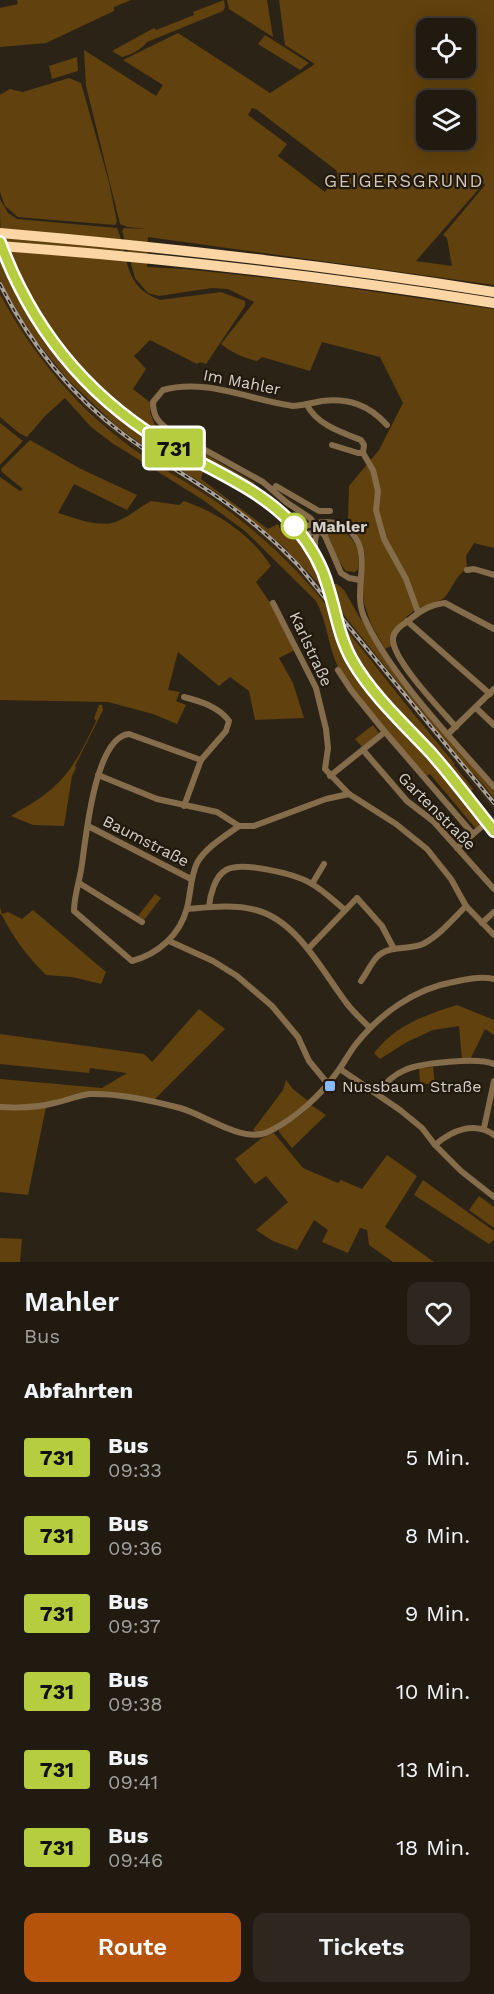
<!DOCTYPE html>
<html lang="de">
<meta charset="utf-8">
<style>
body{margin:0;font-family:"Work Sans",sans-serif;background:#2d271f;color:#f1f3f6;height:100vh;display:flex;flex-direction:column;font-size:22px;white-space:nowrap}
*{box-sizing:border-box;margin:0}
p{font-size:20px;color:#a2a19f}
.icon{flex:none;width:33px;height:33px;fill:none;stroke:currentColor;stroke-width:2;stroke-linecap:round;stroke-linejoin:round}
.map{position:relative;height:1262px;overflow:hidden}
.panel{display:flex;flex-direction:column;background:#211a11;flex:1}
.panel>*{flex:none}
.badge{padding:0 12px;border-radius:4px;font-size:21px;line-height:39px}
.controls{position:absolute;left:416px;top:18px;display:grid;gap:12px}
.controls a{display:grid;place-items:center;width:60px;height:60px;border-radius:12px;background:#211a11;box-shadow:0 6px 24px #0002,0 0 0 2px #3e3831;font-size:30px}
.map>.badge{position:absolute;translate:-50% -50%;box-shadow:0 0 0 3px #fff}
h2{padding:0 24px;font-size:22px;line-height:54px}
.round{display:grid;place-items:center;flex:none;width:63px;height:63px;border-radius:12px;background:#2d271f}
.head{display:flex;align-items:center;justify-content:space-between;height:102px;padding:0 24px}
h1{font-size:28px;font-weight:600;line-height:45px}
.primary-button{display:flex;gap:12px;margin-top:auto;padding:12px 24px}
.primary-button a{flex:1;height:69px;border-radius:12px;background:#b45309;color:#fff;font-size:24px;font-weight:600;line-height:69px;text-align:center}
.primary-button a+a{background:#2d271f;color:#f1f3f6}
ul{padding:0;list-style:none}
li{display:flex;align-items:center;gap:18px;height:78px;padding:0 24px}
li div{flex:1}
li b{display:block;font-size:22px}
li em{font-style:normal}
li .badge{min-width:66px;font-weight:700;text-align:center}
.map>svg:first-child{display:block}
</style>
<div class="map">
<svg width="494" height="1262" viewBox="0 0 494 1262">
<rect width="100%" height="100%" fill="#2c2317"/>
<path fill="#352816" d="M0,280L24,322L46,355L68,380L96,409L142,445L241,510L284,547L311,574L494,802V811L328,606L285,559L226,509L148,458L113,434L68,391L40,358L16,322L0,294Z"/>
<g fill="#61410d" fill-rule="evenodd">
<path d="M17,0H131L114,7V11L46,43L0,47V8L18,4Z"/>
<path d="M224,0L225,7L223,11L147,42C142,49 131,55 122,57L112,51L154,28L156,30L194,15L193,12Z"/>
<path d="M227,0H267L273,37L229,9Z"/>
<path d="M279,0H494V285L148,237L147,267L185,269L314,283L494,309V548L474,543L466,556L467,569C455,576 453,588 444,598C440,602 421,606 414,611C406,616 400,624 393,630L391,646L385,649L371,624L364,603L362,587L365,555L359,538L348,521L349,486L379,450L403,403L380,357L322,342L310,371L262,357L257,361C244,358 232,353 221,344L254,302L228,289L212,288L159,296L148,293L135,278L122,231L124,228L146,229L128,227L120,224L86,86L84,50L156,96L163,85L123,60L178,33L270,93L315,64L285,45ZM426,28H465V68H426ZM426,100H465V140H426ZM252,108L256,109L336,170L338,174L325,192L278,156L287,144L248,115ZM484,183L485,185L443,235L447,238L452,266L416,261Z"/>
<path d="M265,35L309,63L300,70L258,44Z"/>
<path d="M77,57L78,71L52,79L49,66Z"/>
<path d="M69,78L81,83L109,182L117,222L115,225L18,217L5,206L0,192V95L10,89L23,92Z"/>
<path d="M0,199L8,213L17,219L117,228C130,258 122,286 160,300L221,292L245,301V306L206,364L200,362L197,364L150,340L134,356L146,369L133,389L151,403L150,412L155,425L255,483L253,487C211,464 166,443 127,415C78,382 15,293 1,235C0,224 0,210 0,199Z"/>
<path d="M0,257L4,267C23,297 37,329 59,357C106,417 172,451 237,487L238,490L203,472L201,479L268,529L278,524L280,529L284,528L293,536L295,535C310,548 316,566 323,584H337L344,590L360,618L419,704L494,792V798L474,774L472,775L320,585L284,547L220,495L142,445L114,424L68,380L33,337L13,305L0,280Z"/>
<path d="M0,294C32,354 77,408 132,448C157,466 184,480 209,497C232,512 253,530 273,548C308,580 337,618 366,654C395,691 425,728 455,764L454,765L494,815L473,789L471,791L466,790L377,690L352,654L344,626L334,627L338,640L345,651L481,821L476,829L430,774L426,776C399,744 357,703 338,667C328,646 327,621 316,601L245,531L203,500L112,443L91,427L65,398L45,416L27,437L19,433L0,417Z"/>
<path d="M0,423L23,441L0,465Z"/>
<path d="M30,440L81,469L137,495L127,510L74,484L58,513C75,518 101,529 118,521C130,516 140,507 151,501L179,505L184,501C219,513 251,535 271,566L256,582L271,604L295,650L279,658L293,683L304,718L255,720L249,691L230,677L219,686L178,652L168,690L180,692L176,701L186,705L177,724L153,714L108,702L0,700V477L20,491L23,489L2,472L1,469Z"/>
<path d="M336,527C354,535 361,550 358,569L355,572L346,571C335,559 334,543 324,530Z"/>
<path d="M99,705H102L103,710L75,766L76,768L72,776L64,826L33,825L11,816C27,806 44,797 57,784C75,767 86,742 96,721L94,718Z"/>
<path d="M373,725L379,733L362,747L355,739Z"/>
<path d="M155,894L161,898L144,920L138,916Z"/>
<path d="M0,907L2,914L8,912L22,919L33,910L106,972L101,984L72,977L46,975C28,957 13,938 2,915L0,914Z"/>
<path d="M457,1005L494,1020V1035L485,1029L471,1058L462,1059L459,1026L433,1030L407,1042L380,1059L374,1053C396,1025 425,1015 457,1005Z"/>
<path d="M199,1009L225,1029L154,1100L100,1092L43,1104L0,1105V1079L102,1088L127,1073L90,1068L89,1073L0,1064V1034L144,1054L152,1062Z"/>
<path d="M433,1067L435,1085L420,1083L419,1068Z"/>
<path d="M286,1080L293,1089L308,1101C294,1113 275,1130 256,1133L253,1130L283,1090Z"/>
<path d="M311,1105L326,1115L292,1148L279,1132V1129L301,1115Z"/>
<path d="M46,1107L28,1195L0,1192V1110Z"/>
<path d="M274,1133L303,1168L338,1183L341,1180L362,1189L387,1155L417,1176L385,1227L434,1262H393L369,1245L367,1230L360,1228L348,1253L322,1242L328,1230L314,1220L297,1250L273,1241L256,1230L288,1202L266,1176L255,1184L235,1159L262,1138Z"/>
<path d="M423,1180L494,1231V1240L489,1244L414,1195Z"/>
<path d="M479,1196L494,1207V1228L469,1210Z"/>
<path d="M0,1238L22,1239L20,1262H0Z"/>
</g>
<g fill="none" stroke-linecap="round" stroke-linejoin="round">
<g stroke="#856c4a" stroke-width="6">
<path d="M307,405C317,425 343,433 361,440L364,445L363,453H358L332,445"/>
<path d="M363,453L373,470L378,491L376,510L384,539L406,579L418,612"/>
<path d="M273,490L276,486L319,511H330"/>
<path d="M297,529C316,522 336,516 352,533C373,557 352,589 364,617C389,674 452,739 494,787"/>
<path d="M304,537L323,526L334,523"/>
<path d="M315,554V540L318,529"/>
<path d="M467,570L474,569L494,575"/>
<path d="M360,580L349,578L341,573L325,536L310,518L286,502L263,482L169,430C158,422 153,416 153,402L163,390C206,378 250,400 293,406C304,405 312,403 322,401C349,398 369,405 387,425"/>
<path d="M273,603L316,688L326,729L328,748L325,769L349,794"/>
<path d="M407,621L490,694"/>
<path d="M338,670L351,690L385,732L473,834"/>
<path d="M184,697C200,701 219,707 229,721L226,731L201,760L184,806"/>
<path d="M476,708L494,725"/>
<path d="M456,727C442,711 391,659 393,638C394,630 402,625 408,621C420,611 429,605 445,603L494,629"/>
<path d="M448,734L494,689"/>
<path d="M363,750L407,801L433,821L494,889"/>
<path d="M201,760L129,734C95,737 86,837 82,864C80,880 74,895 74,911L132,961C158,954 180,935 187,908C191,893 190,878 197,863C205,848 225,836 239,826"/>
<path d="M98,775L157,799L217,812L239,826H254L326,799L349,794L396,824L427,849L451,879L466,906L494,935"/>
<path d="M330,776L385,732"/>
<path d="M88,826L191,879"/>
<path d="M457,848L487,822"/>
<path d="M79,883L142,922"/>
<path d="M312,884L324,864"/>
<path d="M209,907C210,895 215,876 226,870C242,861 296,874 312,884C324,891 334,901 345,910"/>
<path d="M187,909C210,907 234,904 256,910C297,921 321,969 345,1001C352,1011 361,1019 370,1028"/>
<path d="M482,923L494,912"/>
<path d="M169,941L213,961L237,976L272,1006L298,1037L309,1061L328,1084"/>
<path d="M308,949L357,898L382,926L394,949"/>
<path d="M361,981C367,973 371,963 377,957C388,945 409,950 423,944C440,935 453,919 466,906"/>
<path d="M340,1069L400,1110L422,1128L435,1145L461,1171L494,1197"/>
<path d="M377,1094C384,1084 393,1075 405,1070C420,1063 479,1057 494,1064"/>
<path d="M0,1107C19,1108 36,1108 54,1103C66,1101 78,1095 90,1094C117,1093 154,1101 180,1108C206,1115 244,1145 270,1131C296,1118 321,1095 338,1071C344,1063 349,1053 356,1044C380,1014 414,989 453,982C467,979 480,976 494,979"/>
<path d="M484,1128L494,1081"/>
<path d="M435,1145C452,1130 475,1121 494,1135"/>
</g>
<path stroke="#bd945c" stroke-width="8" d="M0,243C33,333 93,402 175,449C217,472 264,492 296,528C310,544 320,563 327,583C336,609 338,636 352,660C372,695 404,724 431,753C453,778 473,805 494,831"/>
<g stroke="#fbd5a3" stroke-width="10">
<path d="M0,233C165,247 330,266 494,292"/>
<path d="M0,246C165,258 330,277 494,303"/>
</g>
<g stroke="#a9a29a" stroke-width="4">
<path id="rail" d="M0,284C29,342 71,395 123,434C157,460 195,480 229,505C254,523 277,543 298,565L494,803"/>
</g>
<use href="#rail" stroke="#22190e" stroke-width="1.5" stroke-dasharray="4.5" stroke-linecap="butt"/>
</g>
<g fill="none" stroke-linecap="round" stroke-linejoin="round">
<g stroke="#fff" stroke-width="14">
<path id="line" d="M0,242C33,332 92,402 175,449C216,472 264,491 296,528C310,545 322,565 328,587C336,612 339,637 352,660C372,695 404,724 431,753C453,778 473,805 494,831"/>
</g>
<use href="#line" stroke="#b6cd3f" stroke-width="9"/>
</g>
<circle fill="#fff" stroke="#b6cd3f" stroke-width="3" cx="294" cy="526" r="12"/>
<rect fill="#87bbfb" stroke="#22190e" stroke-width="2" x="324" y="1080" width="12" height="12" rx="3"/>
<g text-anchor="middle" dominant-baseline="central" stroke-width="4.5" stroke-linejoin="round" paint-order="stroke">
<g font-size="16" fill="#d6d0c9" stroke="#22190e">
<text transform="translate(242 382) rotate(11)">Im Mahler</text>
<text transform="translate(311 649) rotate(65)">Karlstraße</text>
<text transform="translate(437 811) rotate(45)">Gartenstraße</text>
<text transform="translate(146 841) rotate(27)">Baumstraße</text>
</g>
<g font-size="16" font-weight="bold" fill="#d6d0c9" stroke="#22190e" text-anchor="start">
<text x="312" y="526">Mahler</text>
</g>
<g font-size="16" fill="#d6d0c9" stroke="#22190e" text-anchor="start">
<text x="342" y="1086">Nussbaum Straße</text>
</g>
<g font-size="18" letter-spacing="1.5" fill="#d3c7b8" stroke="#22190e">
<text x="404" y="180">GEIGERSGRUND</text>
</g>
</g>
</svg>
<div class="controls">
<a><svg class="icon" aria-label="locate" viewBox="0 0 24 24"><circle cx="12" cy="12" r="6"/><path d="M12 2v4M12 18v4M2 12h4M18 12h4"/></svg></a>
<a><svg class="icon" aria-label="layers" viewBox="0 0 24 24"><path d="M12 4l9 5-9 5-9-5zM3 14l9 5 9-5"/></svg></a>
</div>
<b class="badge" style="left:174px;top:448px;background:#b6cd3f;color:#111">731</b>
</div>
<section class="panel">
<div class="head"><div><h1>Mahler</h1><p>Bus</p></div><a class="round"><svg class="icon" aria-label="heart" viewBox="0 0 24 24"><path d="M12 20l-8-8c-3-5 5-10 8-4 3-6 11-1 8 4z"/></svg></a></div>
<h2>Abfahrten</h2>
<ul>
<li><span class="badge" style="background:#b6cd3f;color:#111">731</span><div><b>Bus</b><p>09:33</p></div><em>5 Min.</em></li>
<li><span class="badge" style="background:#b6cd3f;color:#111">731</span><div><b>Bus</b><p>09:36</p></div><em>8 Min.</em></li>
<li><span class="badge" style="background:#b6cd3f;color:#111">731</span><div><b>Bus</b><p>09:37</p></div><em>9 Min.</em></li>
<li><span class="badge" style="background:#b6cd3f;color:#111">731</span><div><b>Bus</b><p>09:38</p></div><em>10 Min.</em></li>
<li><span class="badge" style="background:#b6cd3f;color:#111">731</span><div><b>Bus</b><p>09:41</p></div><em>13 Min.</em></li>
<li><span class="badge" style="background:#b6cd3f;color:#111">731</span><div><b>Bus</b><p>09:46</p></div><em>18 Min.</em></li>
</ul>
<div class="primary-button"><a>Route</a><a>Tickets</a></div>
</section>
